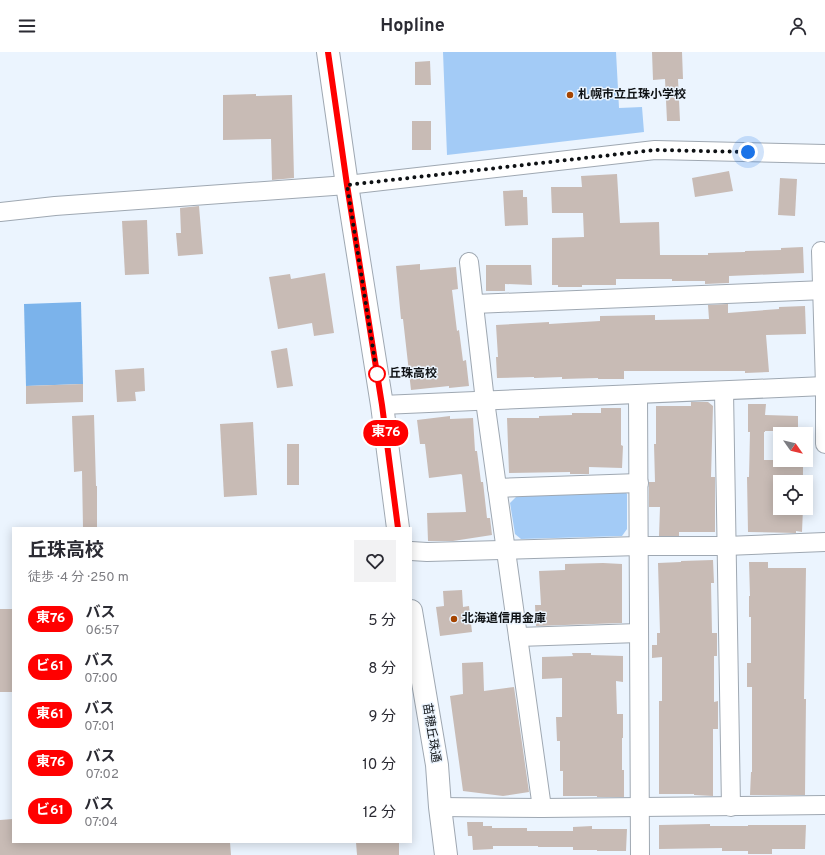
<!DOCTYPE html>
<html lang="ja">
<meta charset="utf-8">
<style>
body{margin:0;font-family:Overpass,"Noto Sans JP",sans-serif;background:#f2f2f3;color:#2b2b33;height:100vh;display:flex;flex-direction:column;font-size:15px;white-space:nowrap}
*{box-sizing:border-box;margin:0}
p{font-size:13px;color:#7c7c81}
.icon{flex:none;width:22px;height:22px;fill:none;stroke:currentColor;stroke-width:2;stroke-linecap:round;stroke-linejoin:round}
.map{position:relative;flex:1;overflow:hidden}
.details{position:absolute;left:12px;top:475px;width:400px;height:316px;display:flex;flex-direction:column;background:#fff;border-radius:0px;box-shadow:0 2px 10px #0003}
.details>*{flex:none}
.badge{padding:0 8px;border-radius:13px;font-size:14px;line-height:26px}
.needle{width:26px;rotate:124deg}
.buttons{position:absolute;left:773px;top:375px;display:grid;gap:8px}
.buttons a{display:grid;place-items:center;width:40px;height:40px;border-radius:0px;background:#fff;box-shadow:0 2px 10px #0003;font-size:20px}
.you{position:absolute;width:20px;height:20px;margin:-10px;border:3px solid #fff;border-radius:50%;background:#1a73e8;box-shadow:0 0 0 6px #1a73e833}
.map>.badge{position:absolute;translate:-50% -50%;box-shadow:0 0 0 2px #fff}
.round{display:grid;place-items:center;flex:none;width:42px;height:42px;border-radius:0px;background:#f2f2f3}
.head{display:flex;align-items:center;justify-content:space-between;height:68px;padding:0 16px}
h1{font-size:19px;font-weight:700;line-height:30px}
ul{padding:0;list-style:none}
li{display:flex;align-items:center;gap:12px;height:48px;padding:0 16px}
li div{flex:1}
li b{display:block;font-size:15px}
li em{font-style:normal}
li .badge{min-width:44px;font-weight:700;text-align:center}
header{display:flex;justify-content:space-between;align-items:center;height:52px;padding:0 16px;background:#fff;font-size:18px;font-weight:700}
.map>svg:first-child{display:block}
</style>
<header><svg class="icon" aria-label="menu" viewBox="0 0 24 24"><path d="M4 6h16M4 12h16M4 18h16"/></svg>Hopline<svg class="icon" aria-label="person" viewBox="0 0 24 24"><circle cx="12" cy="8" r="4"/><path d="M4 21q1-7 8-7t8 7"/></svg></header>
<div class="map">
<svg width="825" height="803" viewBox="0 0 825 803">
<rect width="100%" height="100%" fill="#ebf4fe"/>
<g fill="#a3cbf6">
<path d="M443,0H616L619,56L642,55L644,80L447,103Z"/>
<path d="M624,438L627,442V477L622,484L521,487L515,482L510,451L517,444Z"/>
</g>
<path fill="#7bb3eb" d="M81,250L83,332L26,334L24,252Z"/>
<g fill="#c8bbb5">
<path d="M652,0H682L683,27H678L680,69H667L665,27L653,28Z"/>
<path d="M430,9L431,33H415V10Z"/>
<path d="M256,42V44L292,43L294,126L272,128L271,87L223,88V43Z"/>
<rect x="412" y="69" width="19" height="29"/>
<path d="M729,119L733,139L695,145L692,126Z"/>
<path d="M617,122L620,171L659,170L660,203H708V201L745,200V199L781,198V196L803,195L804,221L729,224V231L705,232V229H672V227H616V233H582V235H558V233H552V186L584,185L583,161H552L551,135H582L581,124Z"/>
<path d="M780,126L797,127L795,164L778,163Z"/>
<path d="M523,138V145H527L528,173L505,174L503,139Z"/>
<path d="M199,154L203,202L178,204L176,181H181L180,156Z"/>
<path d="M147,168L149,222L125,223L122,169Z"/>
<path d="M420,212V218L456,215L458,237L452,238L457,279L459,278L463,309L466,308L469,334L449,336V334L411,338L403,267H401L396,214Z"/>
<path d="M486,213H531L532,233L505,232V239H486Z"/>
<path d="M325,221L334,281L314,284L312,271L278,277L269,225L290,222L291,227Z"/>
<path d="M728,252V261L779,257V255L805,254L806,282L766,283L769,320L745,321V319H624V327H598V326L562,327V325L534,326V325L497,326L496,305H498L496,273L549,270V272L600,269V264L655,263V268L709,267L708,253Z"/>
<path d="M287,296L293,334L277,336L271,299Z"/>
<path d="M144,316L145,339L135,340L136,349L117,350L115,318Z"/>
<path d="M83,332V350L26,352V334Z"/>
<path d="M691,350H708L713,354L711,425H715V480H679V484H659L660,455H649V430H655L654,392H656V354H691Z"/>
<path d="M748,352H766L765,363L798,364V379H765V380H764V408H803V430H780V456H803L802,480L796,479V481L748,480L747,425H749L750,380H748Z"/>
<path d="M601,356H621V393L623,394L622,416L589,415V422H570V420L509,421L507,366H539V364L572,363V361H601Z"/>
<path d="M94,363L96,434H97V476H83L82,419L74,420L72,364Z"/>
<path d="M450,364V367L473,366L475,399H477L481,430H483L487,466H490L492,483L453,489H428L427,461L466,460L462,423L461,422L429,426L425,392H420L417,368Z"/>
<path d="M253,370L257,443L224,445L220,372Z"/>
<rect x="287" y="392" width="12" height="41"/>
<path d="M713,508L714,531H711L712,581H717V604H714V650L718,649V677H713V744L694,743V742H659V649H662V605L652,606V593H657V581H660L658,511L681,510V509Z"/>
<path d="M749,510H768V516H806L804,647H806L805,743H750L751,720H752V635H747V611H751V565H749V544H750Z"/>
<path d="M603,511L622,512V571L536,574L535,553H541L539,519L565,518V512Z"/>
<path d="M462,538L463,555L469,554L472,580L440,584L436,555L444,554L443,539Z"/>
<rect x="0" y="557" width="13" height="83"/>
<path d="M572,601H591V603L623,604V630L616,629L617,662H623V686H622V718H624V745H597V744H563V719H560V689H557L556,665H562V626L542,627V605L573,604Z"/>
<path d="M483,610L484,639L514,635L529,740L503,744L463,739L450,644L463,642L462,611Z"/>
<path d="M13,767V790H230L231,803H0V768Z"/>
<path d="M467,770H483V774H492V776H527V779H573V775L592,774V777H627L626,799H597V798H573V795H538V794H493V797L473,798L472,784H468Z"/>
<path d="M710,772V774H748V773H806L805,797H772V802H748V799H722V796L659,797V773Z"/>
<path d="M356,790H399V803H357Z"/>
</g>
<g fill="none" stroke-linecap="round" stroke-linejoin="round">
<g stroke="#9fa8b2" stroke-width="20">
<g id="minor">
<path d="M0,160L55,154L347,133L655,98L825,102"/>
<path d="M821,199L825,334V392"/>
<path d="M469,210L485,349L542,756"/>
<path d="M474,252L825,238"/>
<path d="M724,339L731,755"/>
<path d="M638,342L640,803"/>
<path d="M382,353L825,334"/>
<path d="M497,436L639,431"/>
<path d="M411,499L427,500L639,494H726L825,490"/>
<path d="M518,585L639,581"/>
<path d="M440,755L542,756L825,753"/>
</g>
</g>
<g stroke="#9fa8b2" stroke-width="24">
<g id="tertiary">
<path d="M328,0L347,133L382,353L398,476"/>
<path d="M411,559L437,713L440,755L446,803"/>
</g>
</g>
<use href="#minor" stroke="#fff" stroke-width="18"/>
<use href="#tertiary" stroke="#fff" stroke-width="22"/>
</g>
<g fill="none" stroke-linecap="round" stroke-linejoin="round">
<g stroke="#fff" stroke-width="9">
<path id="line" d="M328,0L347,133L382,353L398,476"/>
</g>
<use href="#line" stroke="#f00" stroke-width="6"/>
<path stroke="#0e1114" stroke-width="4" stroke-dasharray="0 7.2" d="M377,322L347,133L655,98L748,100"/>
</g>
<g fill="#a54400" stroke="#ebf4fe" stroke-width="1.5">
<circle cx="570" cy="43" r="4"/>
<circle cx="454" cy="567" r="4"/>
</g>
<circle fill="#fff" stroke="#f00" stroke-width="2" cx="377" cy="322" r="8"/>
<g text-anchor="middle" dominant-baseline="central" stroke-width="3" stroke-linejoin="round" paint-order="stroke">
<g font-size="12" font-weight="bold" fill="#0e1114" stroke="#ebf4fe" text-anchor="start">
<text x="578" y="43">札幌市立丘珠小学校</text>
<text x="462" y="567">北海道信用金庫</text>
</g>
<g font-size="12" font-weight="bold" fill="#0e1114" stroke="#ebf4fe" text-anchor="start">
<text x="389" y="322">丘珠高校</text>
</g>
<g font-size="12" fill="#0e1114" stroke="#ebf4fe">
<text transform="translate(431 681) rotate(81)">苗穂丘珠通</text>
</g>
</g>
</svg>
<div class="buttons">
<a><svg class="needle" viewBox="-14 -14 28 28"><path d="M0-13l5 13h-10z" fill="#e53935"/><path d="M0 13l5-13h-10z" fill="#7c7c81"/></svg></a>
<a><svg class="icon" aria-label="locate" viewBox="0 0 24 24"><circle cx="12" cy="12" r="6"/><path d="M12 2v4M12 18v4M2 12h4M18 12h4"/></svg></a>
</div>
<div class="you" style="left:748px;top:100px"></div>
<b class="badge" style="left:386px;top:381px;background:#f00;color:#fff">東76</b>
<section class="details">
<div class="head"><div><h1>丘珠高校</h1><p>徒歩 · 4 分 · 250 m</p></div><a class="round"><svg class="icon" aria-label="heart" viewBox="0 0 24 24"><path d="M12 20l-8-8c-3-5 5-10 8-4 3-6 11-1 8 4z"/></svg></a></div>
<ul>
<li><span class="badge" style="background:#f00;color:#fff">東76</span><div><b>バス</b><p>06:57</p></div><em>5 分</em></li>
<li><span class="badge" style="background:#f00;color:#fff">ビ61</span><div><b>バス</b><p>07:00</p></div><em>8 分</em></li>
<li><span class="badge" style="background:#f00;color:#fff">東61</span><div><b>バス</b><p>07:01</p></div><em>9 分</em></li>
<li><span class="badge" style="background:#f00;color:#fff">東76</span><div><b>バス</b><p>07:02</p></div><em>10 分</em></li>
<li><span class="badge" style="background:#f00;color:#fff">ビ61</span><div><b>バス</b><p>07:04</p></div><em>12 分</em></li>
</ul>
</section>
</div>
